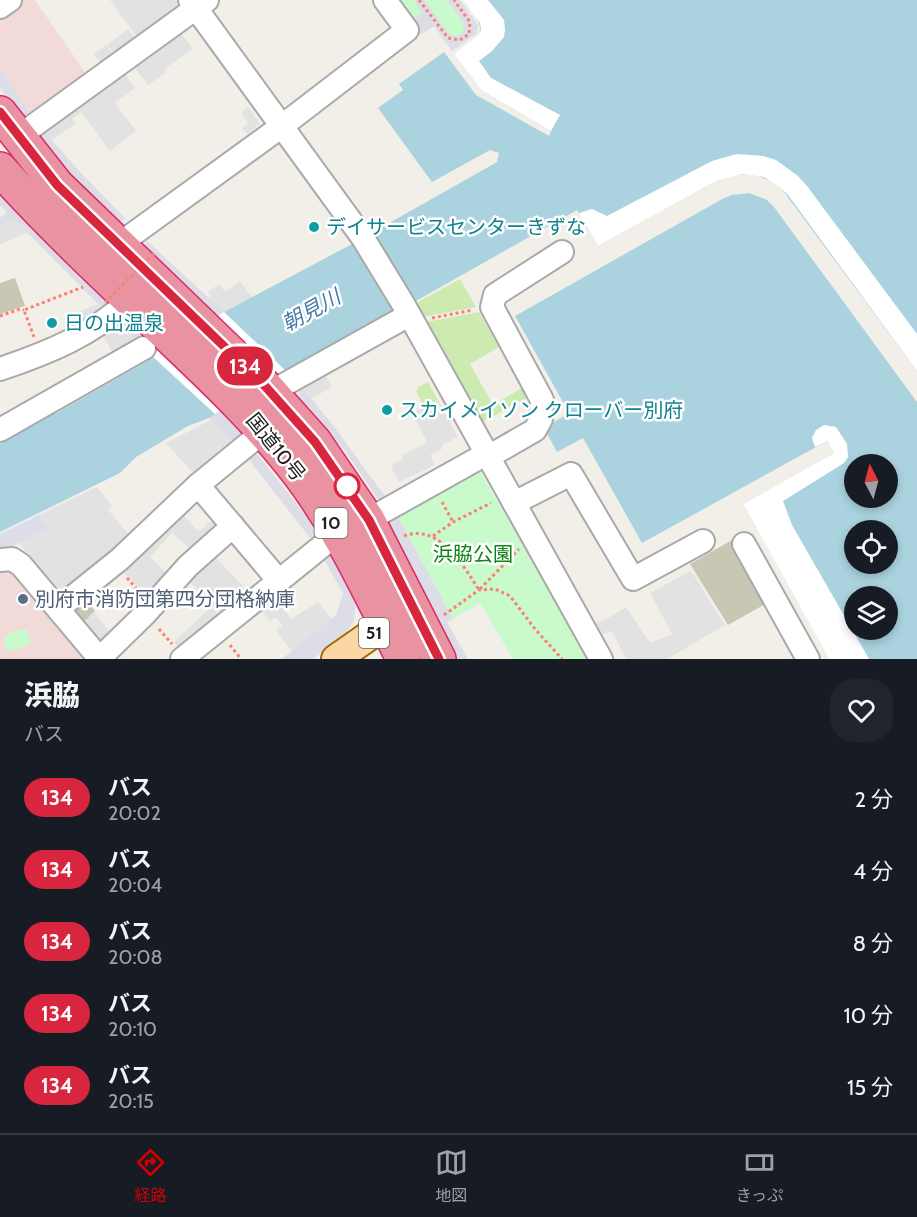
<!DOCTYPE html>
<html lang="ja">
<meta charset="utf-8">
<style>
body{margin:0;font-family:Cabin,"Noto Sans JP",sans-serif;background:#20242c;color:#f1f3f6;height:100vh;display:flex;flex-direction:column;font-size:22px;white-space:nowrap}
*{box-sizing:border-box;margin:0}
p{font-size:20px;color:#9ea1a6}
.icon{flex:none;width:33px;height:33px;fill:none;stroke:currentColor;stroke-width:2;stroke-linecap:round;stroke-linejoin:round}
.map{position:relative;height:659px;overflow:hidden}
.sheet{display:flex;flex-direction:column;background:#171b24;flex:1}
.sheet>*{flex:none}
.badge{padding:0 12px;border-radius:20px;font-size:21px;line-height:39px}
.needle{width:39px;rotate:354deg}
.fabs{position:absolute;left:844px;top:454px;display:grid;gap:12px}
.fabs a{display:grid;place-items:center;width:54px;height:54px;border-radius:50%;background:#171b24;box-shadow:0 3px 9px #0003;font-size:30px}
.map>.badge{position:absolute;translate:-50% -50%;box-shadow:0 0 0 3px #fff}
.round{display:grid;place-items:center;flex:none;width:63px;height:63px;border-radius:24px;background:#20242c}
.summary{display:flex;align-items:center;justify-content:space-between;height:102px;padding:0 24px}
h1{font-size:28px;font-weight:800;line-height:45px}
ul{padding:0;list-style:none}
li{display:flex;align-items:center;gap:18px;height:72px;padding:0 24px}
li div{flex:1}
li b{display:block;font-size:22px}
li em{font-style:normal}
li .badge{min-width:66px;font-weight:700;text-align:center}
.tabs{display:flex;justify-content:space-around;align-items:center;height:84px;border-top:2px solid #363941;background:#171b24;font-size:16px;color:#9ea1a6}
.tabs a{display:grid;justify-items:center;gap:3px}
.tabs .current{color:#d40000}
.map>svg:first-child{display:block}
</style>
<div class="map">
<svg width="917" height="659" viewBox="0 0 917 659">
<rect width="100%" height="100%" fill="#f2efe9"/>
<g fill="#f2dad9">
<path d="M21,0H35L89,78L35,118L22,102L0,68V16Z"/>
<path d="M0,569H11L86,659H0Z"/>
</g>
<g fill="#c7c7b4">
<path d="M15,278L25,306L0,314V283Z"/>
<path d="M732,540L769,602L728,625L690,564Z"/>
<path d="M85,598L95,611L84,622L73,609Z"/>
</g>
<g fill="#cdebb0">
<path d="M460,279L476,307L423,317L416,303Z"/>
<path d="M479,312L499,347L470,364L493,405L522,388L527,398L483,422L426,322Z"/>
<path d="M428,382L438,400L424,407L416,391L418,390L417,388Z"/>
</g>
<g fill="#c8facc">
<path d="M394,0H460L478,25L477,33L452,51L434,26L420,35Z"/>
<path d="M477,472L481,473L588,659H513L480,603L453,619L397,515Z"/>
<path d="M27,629L31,644L7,652L3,637L12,632Z"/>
</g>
<g fill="#e2e2e2">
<path d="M110,0H176L183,10L140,41Z"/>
<path d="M128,29L138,42L117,58L107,45Z"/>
<path d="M179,30L193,49L164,69L166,72L148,85L132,64Z"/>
<path d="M106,45L116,59L104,67L94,54Z"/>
<path d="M122,70L135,88L115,103L136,131L110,151L81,112L72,119L75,124L52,140L42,129Z"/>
<path d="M248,107L260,124L247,134L242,128L248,123L241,113Z"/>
<path d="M14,219L27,232L0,245V225Z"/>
<path d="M240,281L252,297L224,312L208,298L211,296L208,292L219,284L225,292Z"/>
<path d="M97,304L107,313L78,333L70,316Z"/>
<path d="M115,320L138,342L115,357L102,333Z"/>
<path d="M325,374L332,387L312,398L302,387Z"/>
<path d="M438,400L458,437L442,445L443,448L430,455L435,465L399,482L391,467L393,464L403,459L402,455L424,444L426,440L412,413Z"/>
<path d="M211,420L237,446L198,478L166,443Z"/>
<path d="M97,487L112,506L108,510L132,538L63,597L19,543L50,528L39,515Z"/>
<path d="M179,511L199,532L217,515L228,528L197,555L172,533L150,557L173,580L148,607L135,592L139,588L119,568Z"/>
<path d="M209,550L250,594L223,617L183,574Z"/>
<path d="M691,571L725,625L667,659H626L612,631L603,634L593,624L605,620L626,607L650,643L672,634L650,593Z"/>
<path d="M273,594L291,619L318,602L332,619L292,651L276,631L282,626L276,617L270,621L258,605Z"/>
<path d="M211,607L222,618L182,652L174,642Z"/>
<path d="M94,612L116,640L107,649L84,622Z"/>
</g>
<g fill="#dddde8">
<path d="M414,0H424L449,34L458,36L463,32L464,23L447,0H460L478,25L477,33L452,51L434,26L420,35L410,22L422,12Z"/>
<path d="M0,68L22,102L35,118L24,119L19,116L0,88Z"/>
<path d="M42,129L81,173L126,219L117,223L74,181L38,138Z"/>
<path d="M0,190L111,302L107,313L14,219L0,225V217L7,213L0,205Z"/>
<path d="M147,241L224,312L278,378L144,248Z"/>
<path d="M129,317L243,432V437L237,446L209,418L214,415L115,320Z"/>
<path d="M302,387L332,424L387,499L381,500L377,498L343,448L320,425L300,402L299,393Z"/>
<path d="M254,453L258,455L318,531L319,534L314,543L246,456Z"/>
<path d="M39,515L50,528L0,552V534Z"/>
<path d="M397,515L453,619L447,622L468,659H456L435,620L389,525L393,518Z"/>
<path d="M327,555L334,556L356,601L354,621L342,639L313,659H282L336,615L343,594L323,557Z"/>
</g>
<g fill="#aad3df" fill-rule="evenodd">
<path d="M463,0H917V371L781,188C761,173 742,171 718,180L598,246L577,210L209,418L188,426L136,457L120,473L0,532V444L43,420L41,417L49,412L55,414L146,362L151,355L224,312L354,243L497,162L499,153L490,150L432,182L378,108L403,90L399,84L444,52L476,95L549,136L551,131L481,90L454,54L479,34C484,22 470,10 463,0Z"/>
<path d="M749,193L767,200L774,207L917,402V659H829L743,504L834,453L827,441L642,543L583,438L557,452L544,428L569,413L515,316L724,198L732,195ZM855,465H888V498H855ZM855,531H888V564H855ZM855,597H888V630H855Z"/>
</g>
<g fill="#fff">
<path d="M463,0H488L504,20L505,30L504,37L492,51L479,61L491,78L560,115L551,131L481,90L454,54L479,34L481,30L480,23Z"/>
<path d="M737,154L763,156L776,160L798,176L807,186L917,334V371L788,195L781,188L764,177L742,174L718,180L598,246L579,213L592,209L607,216L712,161Z"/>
<path d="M224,312L288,373L215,414L151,355Z"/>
<path d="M824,425L836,427L847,444L848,457L844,463L783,501L792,525L869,659H829L743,504L834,453L827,441L815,447L812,438L816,430Z"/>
</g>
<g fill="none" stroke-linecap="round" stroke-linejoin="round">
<g stroke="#a9a9a9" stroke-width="26">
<g id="minor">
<path d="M190,0L363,238L405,307L601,659"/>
<path d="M0,7L10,0"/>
<path d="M18,137L207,0"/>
<path d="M118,245L282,126L407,30L385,0"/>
<path d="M0,369C48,353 92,335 130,300"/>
<path d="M271,392L409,315"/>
<path d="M0,430L144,348"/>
<path d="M488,457L535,430L541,419L542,400L492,307L495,295L562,252"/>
<path d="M198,485L279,581"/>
<path d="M514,503L571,474L633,579L703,541"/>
<path d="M368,520L486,454"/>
<path d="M744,544L808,659"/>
<path d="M0,560L12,559L21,565L100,659"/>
<path d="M59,608L120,559L198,485L264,431"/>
<path d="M100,658L145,614L188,566L233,526"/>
<path d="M182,659L337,534"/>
</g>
</g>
<g stroke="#a06b00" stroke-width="32">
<path id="major" d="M336,659L386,624L404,614"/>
</g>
<g stroke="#dc2a67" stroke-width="36">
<g id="highway">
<path d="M0,113L57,185L265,386L315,442L368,520L439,659"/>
<path d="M0,169C52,227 108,279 164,332C207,373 250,413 287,459C336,518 369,591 403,659"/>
</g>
</g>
<g stroke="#fa8072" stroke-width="3" stroke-dasharray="3 3" stroke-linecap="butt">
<path d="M419,0L448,38L460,40L469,34L470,22L454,0"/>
<path d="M0,316L20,309L24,310"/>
<path d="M432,318L473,310"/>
<path d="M34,337L24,310L83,287"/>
<path d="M442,502L453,522"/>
<path d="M404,536C439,523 463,565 479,590L519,549"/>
<path d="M433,536L453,522L491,503"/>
<path d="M127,578L136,588L132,593L134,596"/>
<path d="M444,615L479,590L495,589L510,596L535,629L562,659"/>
<path d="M159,629L172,644"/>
<path d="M230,645L241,659"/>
</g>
<use href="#minor" stroke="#fff" stroke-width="22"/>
<use href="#major" stroke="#fcd6a4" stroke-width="28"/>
<use href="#highway" stroke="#e892a2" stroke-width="33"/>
<path stroke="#fa8072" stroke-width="3" stroke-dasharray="3 3" stroke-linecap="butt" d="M105,302L155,253"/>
</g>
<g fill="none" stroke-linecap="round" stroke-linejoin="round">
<g stroke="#fff" stroke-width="14">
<path id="line" d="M0,112L57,185L265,386L315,442L369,520L439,659"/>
</g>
<use href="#line" stroke="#d7263d" stroke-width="9"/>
</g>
<g fill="#0f9aa8" stroke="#fff" stroke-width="2">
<circle cx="314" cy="227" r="6"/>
<circle cx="52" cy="323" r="6"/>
<circle cx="387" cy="410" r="6"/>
</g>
<circle fill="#fff" stroke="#d7263d" stroke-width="3" cx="347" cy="486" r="12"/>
<circle fill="#5c6f8a" stroke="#fff" stroke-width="2" cx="23" cy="599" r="6"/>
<g text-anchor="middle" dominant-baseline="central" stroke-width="5" stroke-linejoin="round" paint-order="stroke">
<g fill="#fff" stroke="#646464" stroke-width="1.5">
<rect x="314.5" y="508" width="33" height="30" rx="4.5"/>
<rect x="359" y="618" width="30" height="30" rx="4.5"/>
</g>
<g font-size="18" font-weight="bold" fill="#222">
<text x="331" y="523">10</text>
<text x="374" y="633">51</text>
</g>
<g font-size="20" fill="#0d838f" stroke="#fff" text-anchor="start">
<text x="326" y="227">デイサービスセンターきずな</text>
<text x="64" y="323">日の出温泉</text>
<text x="399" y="410">スカイメイソン クローバー別府</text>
</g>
<g font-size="20" fill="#222" stroke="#fff">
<text transform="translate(276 447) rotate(51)">国道10号</text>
</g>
<g font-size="20" fill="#0c8416" stroke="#fff">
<text x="473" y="554">浜脇公園</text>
</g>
<g font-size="20" fill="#4e5e75" stroke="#fff" text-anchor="start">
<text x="35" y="599">別府市消防団第四分団格納庫</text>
</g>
<g font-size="21" font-style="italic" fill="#4a7aab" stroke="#fff">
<text transform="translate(311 310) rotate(-29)">朝見川</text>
</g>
</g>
</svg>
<div class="fabs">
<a><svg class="needle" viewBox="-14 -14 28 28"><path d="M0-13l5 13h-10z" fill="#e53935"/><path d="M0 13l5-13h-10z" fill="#9ea1a6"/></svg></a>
<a><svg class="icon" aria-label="locate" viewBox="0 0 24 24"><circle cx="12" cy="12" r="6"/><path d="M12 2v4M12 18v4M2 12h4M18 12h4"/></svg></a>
<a><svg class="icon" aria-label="layers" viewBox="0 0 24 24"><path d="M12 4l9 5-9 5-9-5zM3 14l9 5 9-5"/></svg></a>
</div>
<b class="badge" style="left:245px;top:366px;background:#d7263d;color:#fff">134</b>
</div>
<section class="sheet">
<div class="summary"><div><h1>浜脇</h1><p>バス</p></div><a class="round"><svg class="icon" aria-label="heart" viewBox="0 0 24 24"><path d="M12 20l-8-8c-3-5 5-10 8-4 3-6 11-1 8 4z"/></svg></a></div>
<ul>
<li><span class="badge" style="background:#d7263d;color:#fff">134</span><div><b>バス</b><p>20:02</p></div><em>2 分</em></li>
<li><span class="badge" style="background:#d7263d;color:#fff">134</span><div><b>バス</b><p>20:04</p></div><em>4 分</em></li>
<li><span class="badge" style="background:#d7263d;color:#fff">134</span><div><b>バス</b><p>20:08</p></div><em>8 分</em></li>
<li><span class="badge" style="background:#d7263d;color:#fff">134</span><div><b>バス</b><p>20:10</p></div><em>10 分</em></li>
<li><span class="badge" style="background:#d7263d;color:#fff">134</span><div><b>バス</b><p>20:15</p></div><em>15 分</em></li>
</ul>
</section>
<nav class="tabs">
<a class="current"><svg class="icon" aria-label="directions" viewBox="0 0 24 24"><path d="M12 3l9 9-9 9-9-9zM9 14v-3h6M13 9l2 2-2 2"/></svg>経路</a>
<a><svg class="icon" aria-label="map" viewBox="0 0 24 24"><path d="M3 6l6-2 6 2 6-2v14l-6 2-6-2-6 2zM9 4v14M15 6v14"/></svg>地図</a>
<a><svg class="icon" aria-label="tickets" viewBox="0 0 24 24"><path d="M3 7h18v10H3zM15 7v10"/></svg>きっぷ</a>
</nav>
